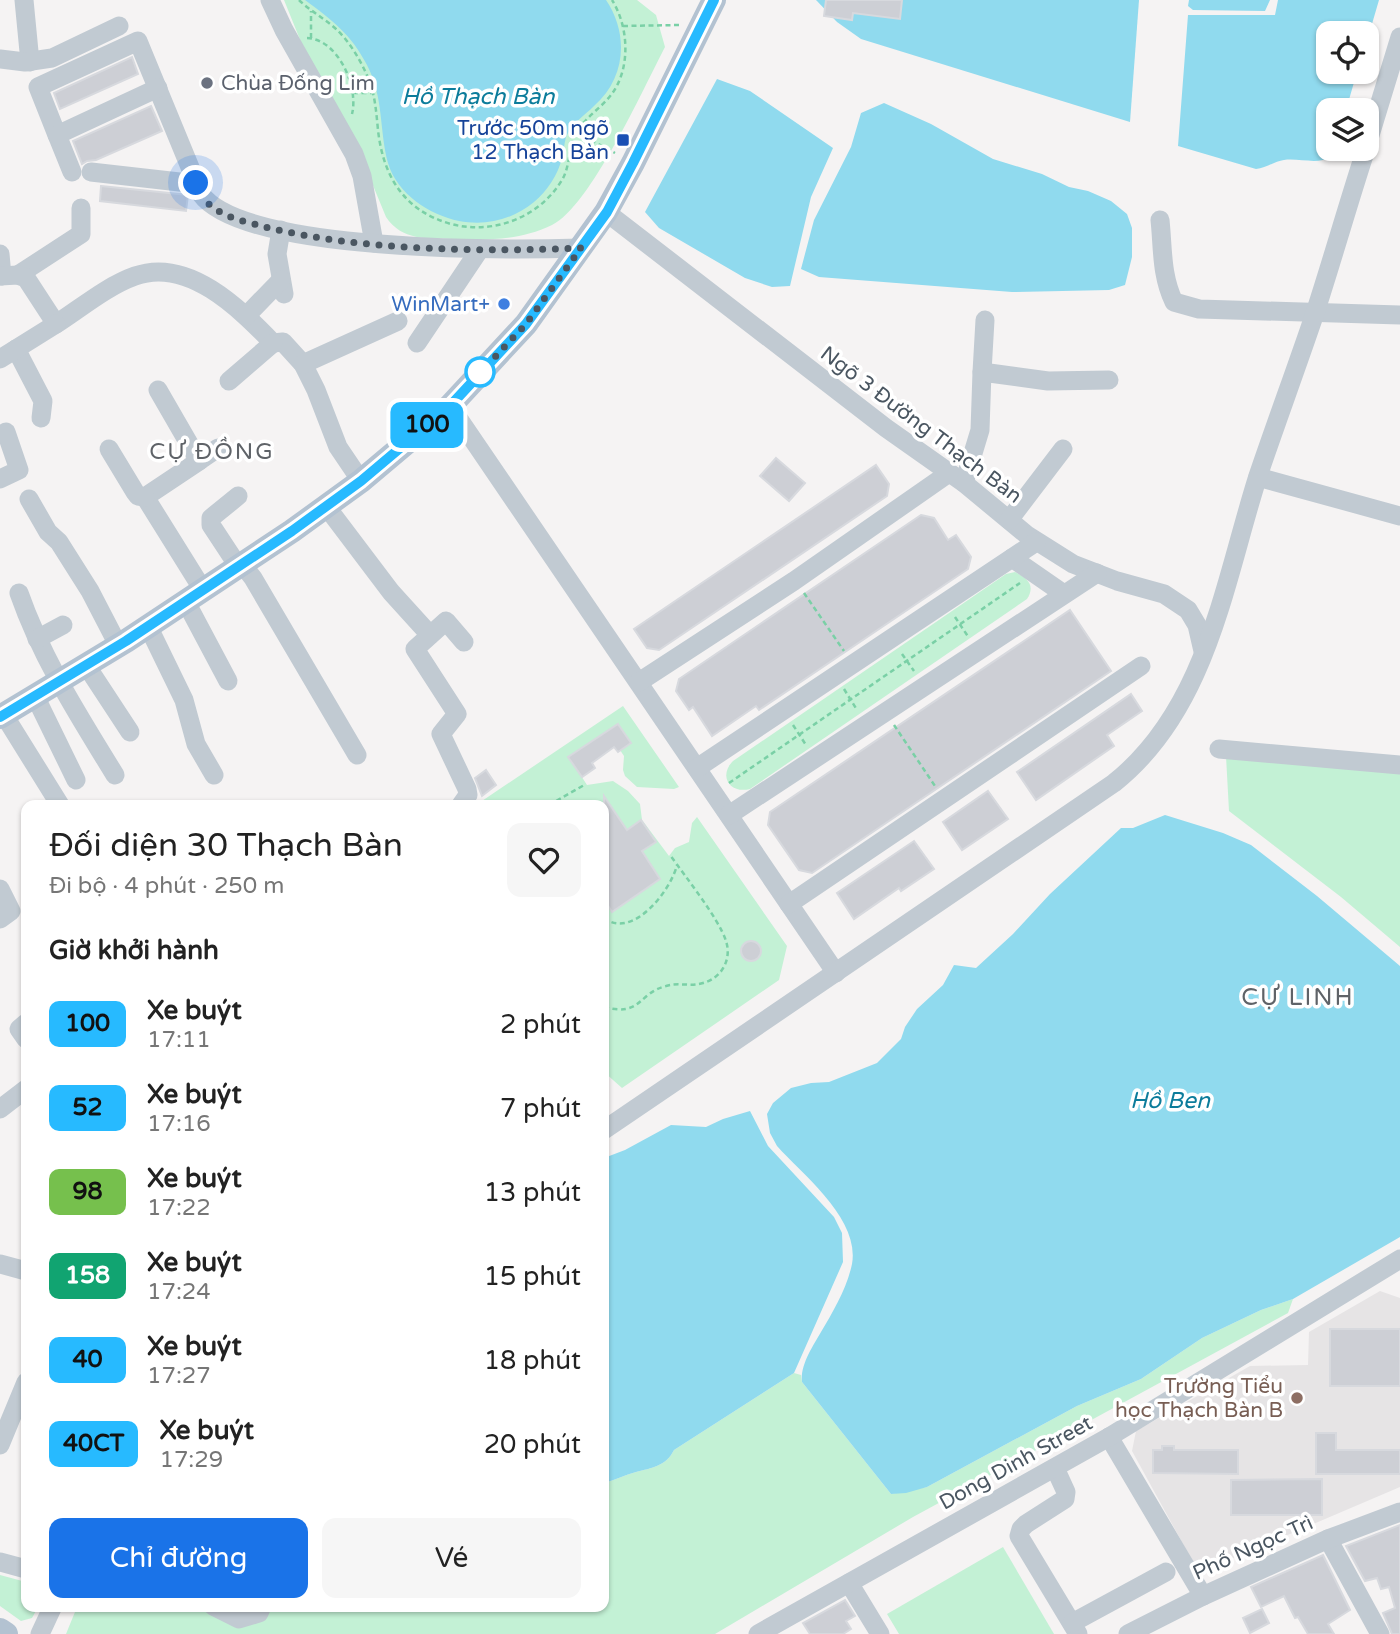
<!DOCTYPE html>
<html lang="vi">
<meta charset="utf-8">
<style>
body{margin:0;font-family:"Varela Round",sans-serif;background:#f6f6f6;color:#222;height:100vh;display:flex;flex-direction:column;font-size:26px;white-space:nowrap}
*{box-sizing:border-box;margin:0}
p{font-size:23px;color:#767676}
.icon{flex:none;width:38px;height:38px;fill:none;stroke:currentColor;stroke-width:2;stroke-linecap:round;stroke-linejoin:round}
.map{position:relative;flex:1;overflow:hidden}
.details{position:absolute;left:21px;top:800px;width:588px;height:812px;display:flex;flex-direction:column;background:#fff;border-radius:14px;box-shadow:0 2px 5px #0004}
.details>*{flex:none}
.badge{padding:0 14px;border-radius:10px;font-size:24px;line-height:46px}
.fabs{position:absolute;left:1316px;top:21px;display:grid;gap:14px}
.fabs a{display:grid;place-items:center;width:63px;height:63px;border-radius:14px;background:#fff;box-shadow:0 2px 5px #0004;font-size:35px}
.you{position:absolute;width:35px;height:35px;margin:-18px;border:5px solid #fff;border-radius:50%;background:#1a73e8;box-shadow:0 0 0 10px #1a73e833}
.map>.badge{position:absolute;translate:-50% -50%;box-shadow:0 0 0 4px #fff}
h2{padding:0 28px;font-size:26px;line-height:63px}
.round{display:grid;place-items:center;flex:none;width:74px;height:74px;border-radius:14px;background:#f6f6f6}
.head{display:flex;align-items:center;justify-content:space-between;height:119px;padding:0 28px}
h1{font-size:33px;font-weight:600;line-height:52px}
.button{display:flex;gap:14px;margin-top:auto;padding:14px 28px}
.button a{flex:1;height:80px;border-radius:14px;background:#1a73e8;color:#fff;font-size:28px;font-weight:600;line-height:80px;text-align:center}
.button a+a{background:#f6f6f6;color:#222}
ul{padding:0;list-style:none}
li{display:flex;align-items:center;gap:21px;height:84px;padding:0 28px}
li div{flex:1}
li b{display:block;font-size:26px}
li em{font-style:normal}
li .badge{min-width:77px;font-weight:700;text-align:center}
.map>svg:first-child{display:block}
</style>
<div class="map">
<svg width="1400" height="1634" viewBox="0 0 1400 1634">
<rect width="100%" height="100%" fill="#f5f3f3"/>
<path fill="#e6e4e5" d="M1380,1291L1400,1298V1487L1215,1566L1194,1564L1132,1451L1136,1431L1250,1366L1308,1365L1309,1332Z"/>
<g fill="#c3f1d5">
<path d="M284,0H637L656,15L665,47C644,87 590,207 552,225C519,241 487,240 452,239C427,238 402,241 386,217L351,132L301,42Z"/>
<path d="M1015,572C1027,578 1036,585 1027,599L750,789C730,794 718,776 733,761L1006,574Z"/>
<path d="M623,706L679,787L674,789L637,787L625,776L623,770L624,756L620,750L631,743L618,724L569,757L587,785L613,781L628,791L640,804L642,820L669,856L675,848L689,842L692,823L697,817L787,946L779,980L622,1088L604,1072V805H476Z"/>
<path d="M1226,756L1400,770V947L1341,897L1229,811Z"/>
<path d="M1293,1299L1288,1313L913,1517L715,1634H66L77,1607L604,1606V1483C615,1480 625,1475 636,1472C652,1468 666,1466 674,1450L794,1373L801,1375L802,1382L891,1494L927,1487L1077,1406L1141,1379L1202,1338L1261,1310Z"/>
<path d="M1003,1547L1054,1634H899L887,1614Z"/>
<path d="M0,1575L26,1582V1606L38,1607L32,1618L21,1621L0,1606Z"/>
</g>
<g fill="#90daee">
<path d="M305,0H606C629,34 626,78 594,106C584,116 572,123 566,137C564,144 564,151 562,158C558,175 547,191 534,202C512,220 486,226 459,221C430,215 397,194 388,163C379,129 384,98 367,65C351,34 332,20 305,0Z"/>
<path d="M816,0H1139L1130,122L861,39L837,22Z"/>
<path d="M1189,0H1270L1265,11L1193,10L1188,6Z"/>
<path d="M1278,0H1379L1367,41V33H1328V72H1357L1346,110H1328V149H1334L1331,157C1318,165 1299,158 1284,160C1275,161 1266,168 1256,169L1178,146L1188,15H1275Z"/>
<path d="M717,79L750,91L833,148L811,197L790,286L772,287L745,278L659,228L645,212Z"/>
<path d="M884,103L931,124L993,159L1042,174L1069,187L1088,191L1111,201L1127,214L1132,228V257L1125,285L1109,290L1012,292L819,277L801,269L814,220L851,147L861,113Z"/>
<path d="M1165,815L1223,833L1251,845L1317,896L1400,966V1237L1293,1299L1261,1310L1202,1338L1141,1379L1077,1406L927,1487L906,1493L891,1494L802,1382C800,1365 813,1346 821,1332C833,1312 847,1288 852,1264C860,1219 804,1176 777,1146L770,1133L767,1114L773,1103L791,1088L811,1083L829,1082L877,1063L901,1039L905,1027L917,1009L943,985L954,965L976,968L1013,934L1050,894L1121,828H1133Z"/>
<path d="M750,1111L768,1146L834,1217L842,1233L843,1262L794,1373L674,1450C666,1466 652,1468 636,1472C625,1475 615,1480 604,1483V1158L625,1150L671,1125L706,1127L723,1119Z"/>
</g>
<g fill="#cdcfd5" stroke="#d7d9de" stroke-width="2">
<path d="M826,0H902L900,19L853,13L852,20L824,16Z"/>
<path d="M132,57L138,74L60,109L54,93Z"/>
<path d="M151,106L162,131L96,160L87,161L82,164L73,141Z"/>
<path d="M101,186L188,195L186,211L100,201Z"/>
<path d="M776,458L805,483L789,501L760,476Z"/>
<path d="M876,465L889,484L887,496L659,650L647,648L634,629Z"/>
<path d="M921,515L934,518L948,540L956,535L971,557L968,569L759,710L756,706L712,736L693,707L689,710L676,691L679,679Z"/>
<path d="M1070,610L1111,671L812,873L799,870L768,825L770,812Z"/>
<path d="M1131,694L1142,711L1107,735L1114,746L1036,800L1017,772Z"/>
<path d="M618,724L631,743L618,752L614,747L592,763L595,768L582,777L568,757Z"/>
<path d="M486,770L496,785L482,796L475,778Z"/>
<path d="M988,791L1008,819L962,850L943,822Z"/>
<path d="M604,796L627,830L641,820L656,842L642,851L660,879L612,912L604,899Z"/>
<path d="M914,841L934,869L901,891L899,888L854,919L837,893Z"/>
<circle cx="751" cy="951" r="10"/>
<rect x="1330" y="1329" width="70" height="57"/>
<path d="M1316,1433H1336V1450H1400V1474H1316Z"/>
<path d="M1162,1446H1174V1450H1238V1474L1153,1473V1450H1162Z"/>
<path d="M1322,1479V1515H1231V1480Z"/>
<path d="M1400,1525V1634H1392L1383,1613L1395,1608L1389,1587L1381,1589L1377,1578L1365,1581L1346,1546Z"/>
<path d="M1323,1555L1350,1610L1328,1624L1334,1634H1308L1298,1617L1295,1618L1284,1596L1261,1607L1251,1587Z"/>
<path d="M845,1600L855,1616L846,1621L851,1629L843,1634H810L803,1623Z"/>
<path d="M1262,1609L1269,1623L1250,1633L1243,1618Z"/>
</g>
<g fill="none" stroke-linecap="round" stroke-linejoin="round">
<g stroke="#7ad0a6" stroke-width="2.5" stroke-dasharray="5 3.5" stroke-linecap="butt">
<path d="M299,0C310,11 324,18 336,29C349,41 359,58 366,73C375,92 376,110 378,130C383,176 404,211 451,224C493,235 539,218 562,180C571,165 568,144 578,130C587,116 601,108 611,95C631,69 629,27 612,0"/>
<path d="M623,26L680,25"/>
<path d="M307,38C338,39 359,87 352,114"/>
<path d="M311,38V11"/>
<path d="M353,93H374"/>
<path d="M576,132L615,153"/>
<path d="M804,593L844,651"/>
<path d="M955,617L969,638"/>
<path d="M902,654L914,671"/>
<path d="M844,689L857,710"/>
<path d="M793,725L806,745"/>
<path d="M894,725L935,786"/>
<path d="M729,783L1020,583"/>
<path d="M549,805L586,784"/>
<path d="M604,918C633,940 671,890 677,865"/>
<path d="M604,1007C642,1017 638,993 666,986C678,982 691,987 703,983C722,978 732,959 726,941C719,919 685,876 670,855"/>
</g>
<g stroke="#c1cad2" stroke-width="19">
<path d="M24,0L30,62"/>
<path d="M270,0L284,30L354,154L362,176L374,243"/>
<path d="M0,59L25,62L52,58L119,26"/>
<path d="M57,135L38,87L138,41L201,194C243,253 508,250 581,248"/>
<path d="M1367,145L1400,37"/>
<path d="M72,172L57,135L158,88"/>
<path d="M91,172L197,184"/>
<path d="M606,212L886,428L964,483L1027,535L1073,564L1117,581L1164,594L1188,610L1197,625L1203,651"/>
<path d="M1160,220C1163,248 1161,275 1174,302L1199,309L1400,315"/>
<path d="M281,230L277,254L284,294"/>
<path d="M0,254L2,276"/>
<path d="M18,275L81,234V208"/>
<path d="M0,276L18,275L26,278L56,324C81,308 107,286 135,276C188,257 239,308 273,343L283,342L303,364L316,390L338,447L361,481"/>
<path d="M246,316L281,280"/>
<path d="M417,343L480,249"/>
<path d="M16,349L43,401L41,418"/>
<path d="M0,359L56,324"/>
<path d="M303,364L398,321"/>
<path d="M982,372L985,320"/>
<path d="M229,381L273,343"/>
<path d="M158,390L199,461L145,497L203,590"/>
<path d="M450,406L836,973"/>
<path d="M109,449L135,492L138,496L145,497"/>
<path d="M199,461L218,448"/>
<path d="M1258,477L1400,516"/>
<path d="M0,479L19,470L6,432"/>
<path d="M964,483L980,430L982,372L1048,381L1109,380"/>
<path d="M238,496L211,518V525L238,566"/>
<path d="M29,499L48,532L59,542L90,591L118,645"/>
<path d="M326,506L391,592L430,635"/>
<path d="M1009,520L1063,449"/>
<path d="M1012,558L1064,594"/>
<path d="M242,564L253,578L357,755"/>
<path d="M19,593C42,659 79,716 115,775"/>
<path d="M186,602L228,681"/>
<path d="M148,626L184,700L196,744L214,775"/>
<path d="M37,639L63,625"/>
<path d="M86,665L130,732"/>
<path d="M639,682L794,581L949,473"/>
<path d="M35,696L76,780"/>
<path d="M4,715L60,805"/>
<path d="M1219,749L1400,765"/>
<path d="M697,768L1036,542"/>
<path d="M461,805L468,795L467,789L441,734L457,714L415,649L446,621L464,642"/>
<path d="M729,815L1097,573"/>
<path d="M0,889L11,911L0,919"/>
<path d="M789,904L1141,666"/>
<path d="M26,1023L19,1029L26,1039"/>
<path d="M0,1109L26,1089"/>
<path d="M604,1130L1114,783C1207,709 1224,583 1258,476C1276,423 1296,369 1314,316C1332,261 1348,204 1366,149"/>
<path d="M0,1264L26,1271"/>
<path d="M1109,1437L1203,1596"/>
<path d="M0,1445L26,1382"/>
<path d="M1055,1468L1066,1492L1065,1499L1026,1524L1021,1529L1019,1536L1078,1634"/>
<path d="M1328,1539L1380,1634"/>
<path d="M0,1562L26,1569"/>
<path d="M849,1583L880,1634"/>
<path d="M213,1606L239,1619L259,1613L262,1606"/>
<path d="M1072,1623L1166,1572"/>
<path d="M40,1634L53,1606"/>
<path d="M758,1634L1109,1437L1400,1259"/>
<path d="M1128,1634L1203,1596L1328,1539L1400,1512"/>
</g>
<g stroke="#b3c2d1" stroke-width="24">
<path d="M0,717L126,641L292,531L361,481L450,406L526,324L606,212L633,163L714,0"/>
<path d="M0,1630L6,1634"/>
</g>
</g>
<g fill="none" stroke-linecap="round" stroke-linejoin="round">
<g stroke="#fff" stroke-width="16">
<path id="line" d="M0,717L126,641L292,531L361,481L450,406L526,324L607,212L633,163L714,0"/>
</g>
<use href="#line" stroke="#27baff" stroke-width="10"/>
<path stroke="#4a5661" stroke-width="7" stroke-dasharray="0 12.6" d="M196,183C200,191 203,200 210,205C225,218 247,222 265,227C364,251 479,252 581,248L526,324L477,376L480,372"/>
</g>
<circle fill="#6b7280" stroke="#fff" stroke-width="2.5" cx="207" cy="83" r="7"/>
<rect fill="#1a4fb4" stroke="#fff" stroke-width="2.5" x="616" y="133" width="14" height="14" rx="3.5"/>
<circle fill="#3f7fe0" stroke="#fff" stroke-width="2.5" cx="504" cy="304" r="7"/>
<circle fill="#fff" stroke="#27baff" stroke-width="3.5" cx="480" cy="372" r="14"/>
<circle fill="#8d6e63" stroke="#fff" stroke-width="2.5" cx="1297" cy="1398" r="7"/>
<g text-anchor="middle" dominant-baseline="central" stroke-width="7" stroke-linejoin="round" paint-order="stroke">
<g font-size="21" fill="#5b616d" stroke="#fff" text-anchor="start">
<text x="221" y="83">Chùa Đống Lim</text>
</g>
<g font-size="21" fill="#164399" stroke="#fff" text-anchor="end">
<text x="609" y="128">Trước 50m ngõ<tspan x="609" dy="24">12 Thạch Bàn</tspan></text>
</g>
<g font-size="21" fill="#366cbe" stroke="#fff" text-anchor="end">
<text x="490" y="304">WinMart+</text>
</g>
<g font-size="21" fill="#4a5661" stroke="#fff">
<text transform="translate(921 425) rotate(37)">Ngõ 3 Đường Thạch Bàn</text>
<text transform="translate(1016 1463) rotate(-29)">Dong Dinh Street</text>
<text transform="translate(1253 1548) rotate(-24)">Phố Ngọc Trì</text>
</g>
<g font-size="21" fill="#785e54" stroke="#fff" text-anchor="end">
<text x="1283" y="1386">Trường Tiểu<tspan x="1283" dy="24">học Thạch Bàn B</tspan></text>
</g>
<g font-size="23" font-style="italic" fill="#0c7c9b" stroke="#fff">
<text x="478" y="97">Hồ Thạch Bàn</text>
<text x="1170" y="1101">Hồ Ben</text>
</g>
<g font-size="23" letter-spacing="2" fill="#5f6368" stroke="#fff">
<text x="212" y="452">CỰ ĐỒNG</text>
</g>
<g font-size="24" letter-spacing="2" fill="#5f6368" stroke="#fff">
<text x="1298" y="997">CỰ LINH</text>
</g>
</g>
</svg>
<div class="fabs">
<a><svg class="icon" aria-label="locate" viewBox="0 0 24 24"><circle cx="12" cy="12" r="6"/><path d="M12 2v4M12 18v4M2 12h4M18 12h4"/></svg></a>
<a><svg class="icon" aria-label="layers" viewBox="0 0 24 24"><path d="M12 4l9 5-9 5-9-5zM3 14l9 5 9-5"/></svg></a>
</div>
<div class="you" style="left:196px;top:183px"></div>
<b class="badge" style="left:427px;top:425px;background:#27baff;color:#111">100</b>
<section class="details">
<div class="head"><div><h1>Đối diện 30 Thạch Bàn</h1><p>Đi bộ · 4 phút · 250 m</p></div><a class="round"><svg class="icon" aria-label="heart" viewBox="0 0 24 24"><path d="M12 20l-8-8c-3-5 5-10 8-4 3-6 11-1 8 4z"/></svg></a></div>
<h2>Giờ khởi hành</h2>
<ul>
<li><span class="badge" style="background:#27baff;color:#111">100</span><div><b>Xe buýt</b><p>17:11</p></div><em>2 phút</em></li>
<li><span class="badge" style="background:#27baff;color:#111">52</span><div><b>Xe buýt</b><p>17:16</p></div><em>7 phút</em></li>
<li><span class="badge" style="background:#76c04d;color:#111">98</span><div><b>Xe buýt</b><p>17:22</p></div><em>13 phút</em></li>
<li><span class="badge" style="background:#11a471;color:#fff">158</span><div><b>Xe buýt</b><p>17:24</p></div><em>15 phút</em></li>
<li><span class="badge" style="background:#27baff;color:#111">40</span><div><b>Xe buýt</b><p>17:27</p></div><em>18 phút</em></li>
<li><span class="badge" style="background:#27baff;color:#111">40CT</span><div><b>Xe buýt</b><p>17:29</p></div><em>20 phút</em></li>
</ul>
<div class="button"><a>Chỉ đường</a><a>Vé</a></div>
</section>
</div>
